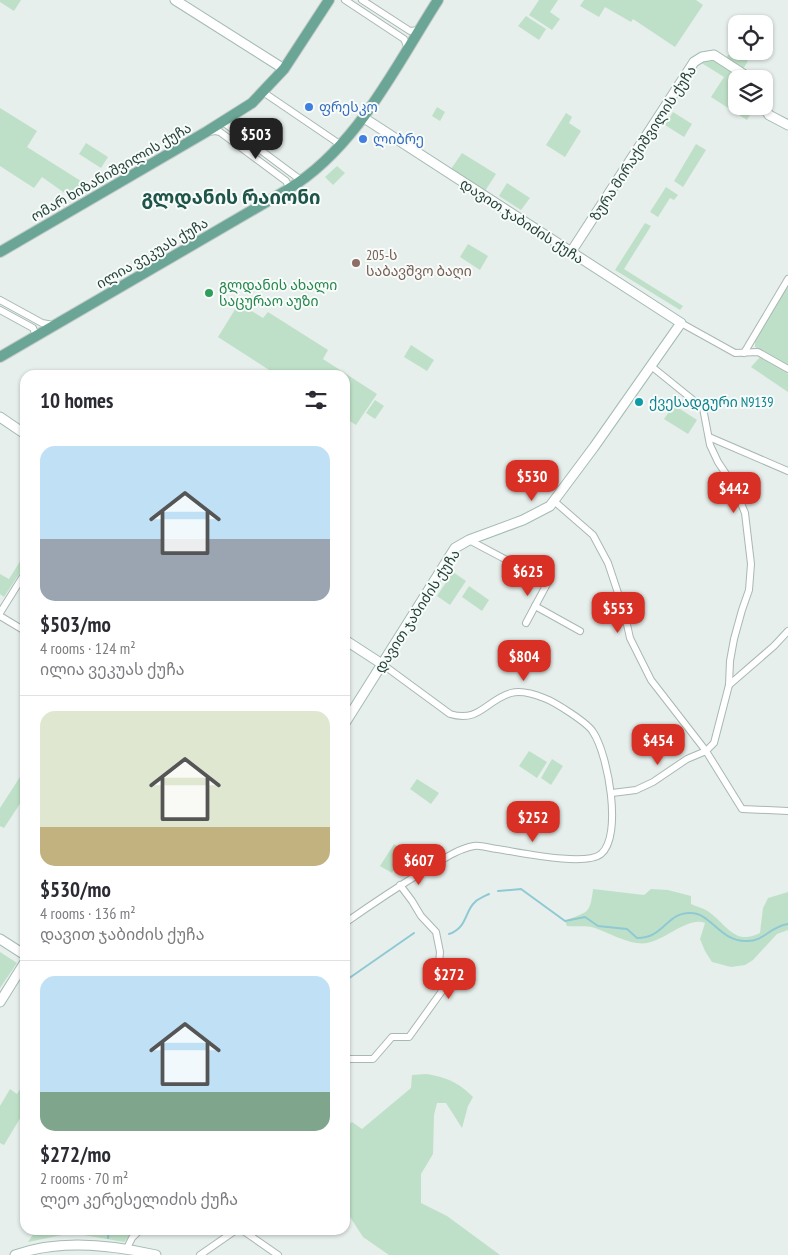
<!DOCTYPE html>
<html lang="en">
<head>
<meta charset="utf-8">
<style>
	body { margin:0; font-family:"PT Sans Narrow","Noto Sans Georgian",sans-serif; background:#f7f7f7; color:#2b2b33; height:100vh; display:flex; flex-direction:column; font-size:19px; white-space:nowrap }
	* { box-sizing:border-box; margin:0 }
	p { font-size:16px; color:#7c7c81 }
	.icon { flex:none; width:28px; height:28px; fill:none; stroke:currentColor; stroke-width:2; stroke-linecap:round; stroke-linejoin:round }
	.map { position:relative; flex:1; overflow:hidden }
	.sheet { position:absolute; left:20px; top:370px; width:330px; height:865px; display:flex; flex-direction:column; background:#fff; border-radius:15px; box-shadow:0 1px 4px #0004 }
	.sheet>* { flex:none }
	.controls { position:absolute; left:728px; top:15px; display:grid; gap:10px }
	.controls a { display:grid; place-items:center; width:45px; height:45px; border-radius:10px; background:#fff; box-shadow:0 1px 4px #0004; font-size:25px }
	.price { position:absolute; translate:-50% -42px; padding:0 11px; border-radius:10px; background:#d93025; color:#fff; font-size:16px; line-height:32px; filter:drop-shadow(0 1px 2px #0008) }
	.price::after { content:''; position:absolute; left:50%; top:30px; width:15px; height:11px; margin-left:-8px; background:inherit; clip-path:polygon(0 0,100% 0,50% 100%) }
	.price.selected { background:#222; color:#fff }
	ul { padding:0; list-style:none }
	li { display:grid; align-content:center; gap:10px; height:265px; padding:0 20px }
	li+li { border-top:1px solid #e1e1e2 }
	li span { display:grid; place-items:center; height:155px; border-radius:15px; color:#555 }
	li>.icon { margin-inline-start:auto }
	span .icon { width:90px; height:90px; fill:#fffc; stroke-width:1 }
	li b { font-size:21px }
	h2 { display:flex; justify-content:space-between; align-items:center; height:60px; padding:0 20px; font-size:21px }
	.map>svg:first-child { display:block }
</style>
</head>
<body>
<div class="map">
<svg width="788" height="1255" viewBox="0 0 788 1255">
	<rect width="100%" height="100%" fill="#e6efeb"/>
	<g fill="#bfe0c8">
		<polygon points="0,0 21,0 14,11 0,2"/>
		<polygon points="539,0 558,0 550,12 560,19 552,30 529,15"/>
		<polygon points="584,0 696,0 703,5 675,47 633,19 631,22 605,7 599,17 580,6"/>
		<polygon points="526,16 546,29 539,40 518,26"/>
		<polygon points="732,50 748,61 743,69 726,58"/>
		<polygon points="712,58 744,79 736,79 736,106 755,106 747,120 711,97 724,77 700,62"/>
		<polygon points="437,107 445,112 440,121 432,116"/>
		<polygon points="0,108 37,131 27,147 84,183 66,194 42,177 34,188 0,166"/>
		<polygon points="673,112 692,124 684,137 665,125"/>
		<polygon points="566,113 572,117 569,123 581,131 565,157 546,145"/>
		<polygon points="86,143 108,157 101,168 79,154"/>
		<polygon points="696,144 706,150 683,187 674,181"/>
		<polygon points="462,153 496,174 485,191 451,169"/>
		<polygon points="337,166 345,173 333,185 325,177"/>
		<polygon points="507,183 530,198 521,210 499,196"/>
		<polygon points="666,187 678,195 674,200 670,198 658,217 650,212"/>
		<polygon points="645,223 651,226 624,269 683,306 680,310 615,270"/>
		<polygon points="468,244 488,256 480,270 460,257"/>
		<polygon points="788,285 788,368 755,347 755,341"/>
		<polygon points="239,303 263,318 268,312 328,350 323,359 377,394 356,425 345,418 345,375 277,375 218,337"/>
		<polygon points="411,345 434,360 427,371 404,357"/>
		<polygon points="760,357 788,374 788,392 751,367"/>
		<polygon points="375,400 384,406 375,419 366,413"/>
		<polygon points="674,405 697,420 688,434 664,419"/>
		<polygon points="24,555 25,565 4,597 0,594 0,574 9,579"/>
		<polygon points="453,572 466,581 450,605 437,596"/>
		<polygon points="469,586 489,600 482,611 462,597"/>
		<polygon points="529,751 547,762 537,778 519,766"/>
		<polygon points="552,759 563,766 551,785 541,778"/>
		<polygon points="20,777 25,780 25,796 4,828 0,826 0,808"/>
		<polygon points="417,779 439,793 431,804 410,789"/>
		<polygon points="394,844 405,851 392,873 380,866"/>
		<path d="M593 889 644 895 651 889 668 890 691 896V904C697 907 704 908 709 912 727 925 735 946 760 933L763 908 768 898 788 892V930L777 934 753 960 745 965 731 967 712 962 705 951 700 939 705 923C689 916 665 940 647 943 632 946 609 933 595 928 586 925 577 927 567 926L565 921C587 911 590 916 593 889Z"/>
		<polygon points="0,952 17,963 0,988"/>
		<path d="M426 1074C446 1077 458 1082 473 1097L468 1106 462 1128 446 1103H437L434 1115 433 1154 421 1174V1203L447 1216 500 1255H389L363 1237 345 1209V1128L352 1122 362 1129 411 1088 412 1075Z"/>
		<polygon points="24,1083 25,1110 4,1145 0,1143 0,1106 10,1089 17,1094"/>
		<polygon points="36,1230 132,1230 133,1233 124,1242 72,1233 28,1242"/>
	</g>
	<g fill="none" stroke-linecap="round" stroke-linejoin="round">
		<g stroke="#8ec9d4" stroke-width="2">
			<path d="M498 891 521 889 565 921 585 917 598 926 627 929 637 938C665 938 666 912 691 913 711 913 720 942 747 941 765 941 769 927 788 924"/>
			<path d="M449 934C468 927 464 912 475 902 478 899 485 896 489 894"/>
			<polyline points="345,981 414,933"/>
			<polyline points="108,1238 109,1230"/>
		</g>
		<defs>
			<g id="street">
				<polyline points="345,0 404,39 408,48"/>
				<polyline points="362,0 410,31 419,30"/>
				<polyline points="263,92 341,145"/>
				<polyline points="223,122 302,181"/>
				<polyline points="209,132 215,131 220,132 286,181 288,185 287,190"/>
				<polyline points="0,300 42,323 53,325"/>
				<polyline points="0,310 33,328 35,333 33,338"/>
				<polyline points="681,323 735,353 758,352 788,369"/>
				<polyline points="744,353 788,279"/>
				<polyline points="709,437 788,471"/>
				<polyline points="554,501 593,535 608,563 624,611 630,638 651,680 706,751 742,809 788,811"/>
				<polyline points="469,540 548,582 526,623"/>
				<polyline points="535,606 580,631"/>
				<polyline points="0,613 25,573"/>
				<polyline points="0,616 25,631"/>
				<polyline points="729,685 774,646 788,631"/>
				<polyline points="612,793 636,790 653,782 687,759 706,751 714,743 729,685 730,661 734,639 742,610 749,590 751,564 745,513 734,486 718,462 710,445 703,408 651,366"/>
				<path d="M345 923C372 904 399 886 427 869 442 860 457 849 474 846 481 845 489 848 497 849 518 852 585 867 601 854 623 836 608 754 593 732 588 723 555 702 544 698 534 694 522 690 511 693 486 700 480 723 450 714L382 664"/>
				<polyline points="345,1059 373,1059 392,1037 409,1037 442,991 438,974 440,952 436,932 421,916 412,901 400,885"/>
				<polyline points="242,1230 278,1255"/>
				<polyline points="127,1248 132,1238 140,1230"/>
				<polyline points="200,1255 236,1230"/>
			</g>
			<g id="secondary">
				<polyline points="175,0 284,69"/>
				<polyline points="763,106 769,115 788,125"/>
				<polyline points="571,252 694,62 702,57 714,55 751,79"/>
				<polyline points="0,417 25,434"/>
				<polyline points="345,640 382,664"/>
				<polyline points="345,723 455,548 469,540 523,520 550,506 594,447 681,323 364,118"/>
				<polyline points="0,939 25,955"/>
				<polyline points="0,1002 25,962"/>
				<path d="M15 1255C58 1239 113 1245 156 1255"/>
			</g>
			<g id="primary">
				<polyline points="0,252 206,132 252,103 284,69 329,0"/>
				<path d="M0 357 287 190C357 148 395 67 438 0"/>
			</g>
		</defs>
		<use href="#street" stroke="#a8b8b2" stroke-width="8"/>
		<use href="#secondary" stroke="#a4bbb3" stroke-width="11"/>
		<use href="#primary" stroke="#c2cac8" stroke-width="12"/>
		<use href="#street" stroke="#fff" stroke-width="6"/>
		<use href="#secondary" stroke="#fff" stroke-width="9"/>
		<use href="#primary" stroke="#6aa596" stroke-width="10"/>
	</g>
	<g fill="#3f7fe0" stroke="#f7fbf9" stroke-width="2">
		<circle cx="309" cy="107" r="5"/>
		<circle cx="363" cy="139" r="5"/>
	</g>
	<circle fill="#8d6e63" stroke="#f7fbf9" stroke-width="2" cx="356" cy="263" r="5"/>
	<circle fill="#2e9e5b" stroke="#f7fbf9" stroke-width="2" cx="209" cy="293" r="5"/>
	<circle fill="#0f9aa8" stroke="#f7fbf9" stroke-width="2" cx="639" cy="402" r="5"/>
	<g text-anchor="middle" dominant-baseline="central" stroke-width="4" stroke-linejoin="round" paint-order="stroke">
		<g font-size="14" fill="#366cbe" stroke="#f7fbf9" text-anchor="start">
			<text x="319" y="107">ფრესკო</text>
			<text x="373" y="139">ლიბრე</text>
		</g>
		<g font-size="14" fill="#24423a" stroke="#f7fbf9">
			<text transform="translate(643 143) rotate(-57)">ზურა მირაქიშვილის ქუჩა</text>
			<text transform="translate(111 172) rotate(-30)">ომარ ხიზანიშვილის ქუჩა</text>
			<text transform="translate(522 221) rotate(33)">დავით ჯაბიძის ქუჩა</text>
			<text transform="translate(152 253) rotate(-30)">ილია ვეკუას ქუჩა</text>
			<text transform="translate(417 611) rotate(-57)">დავით ჯაბიძის ქუჩა</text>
		</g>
		<g font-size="14" fill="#785e54" stroke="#f7fbf9" text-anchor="start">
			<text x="366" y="255">205-ს<tspan x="366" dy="16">საბავშვო ბაღი</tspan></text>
		</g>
		<g font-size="14" fill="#27864d" stroke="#f7fbf9" text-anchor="start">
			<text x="219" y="285">გლდანის ახალი<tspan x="219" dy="16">საცურაო აუზი</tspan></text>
		</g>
		<g font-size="14" fill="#0d838f" stroke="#f7fbf9" text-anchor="start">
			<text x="649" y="402">ქვესადგური N9139</text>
		</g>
		<g font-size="19" font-weight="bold" fill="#1f5548" stroke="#f7fbf9">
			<text x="231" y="197">გლდანის რაიონი</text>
		</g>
	</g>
</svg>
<div class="controls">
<a><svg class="icon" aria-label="locate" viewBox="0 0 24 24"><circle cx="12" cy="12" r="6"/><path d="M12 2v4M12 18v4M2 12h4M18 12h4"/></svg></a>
<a><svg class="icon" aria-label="layers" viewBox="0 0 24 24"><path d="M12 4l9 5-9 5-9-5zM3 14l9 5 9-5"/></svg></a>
</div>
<b class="price selected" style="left:256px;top:160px">$503</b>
<b class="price" style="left:532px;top:502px">$530</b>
<b class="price" style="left:734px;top:514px">$442</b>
<b class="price" style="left:528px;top:597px">$625</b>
<b class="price" style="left:618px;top:634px">$553</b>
<b class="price" style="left:524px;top:682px">$804</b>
<b class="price" style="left:658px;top:766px">$454</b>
<b class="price" style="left:533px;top:843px">$252</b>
<b class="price" style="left:419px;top:886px">$607</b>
<b class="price" style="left:449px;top:1000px">$272</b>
<section class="sheet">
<h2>10 homes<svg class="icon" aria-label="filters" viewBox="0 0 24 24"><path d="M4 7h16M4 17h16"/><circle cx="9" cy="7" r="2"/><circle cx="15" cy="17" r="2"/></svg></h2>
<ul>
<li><span style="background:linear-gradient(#bfe0f5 60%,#9aa5b1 0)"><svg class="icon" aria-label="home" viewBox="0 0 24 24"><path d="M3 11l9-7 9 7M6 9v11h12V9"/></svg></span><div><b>$503/mo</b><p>4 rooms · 124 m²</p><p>ილია ვეკუას ქუჩა</p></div></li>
<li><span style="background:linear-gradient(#dfe7d0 75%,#c2b280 0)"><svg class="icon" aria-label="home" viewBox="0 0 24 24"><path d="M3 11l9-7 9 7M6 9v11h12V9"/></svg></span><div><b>$530/mo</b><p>4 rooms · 136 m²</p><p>დავით ჯაბიძის ქუჩა</p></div></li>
<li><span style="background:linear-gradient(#bfe0f5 75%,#7fa58c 0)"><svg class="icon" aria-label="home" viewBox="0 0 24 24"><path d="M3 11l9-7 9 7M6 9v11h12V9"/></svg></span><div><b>$272/mo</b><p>2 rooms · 70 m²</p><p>ლეო კერესელიძის ქუჩა</p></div></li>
</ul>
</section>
</div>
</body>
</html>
